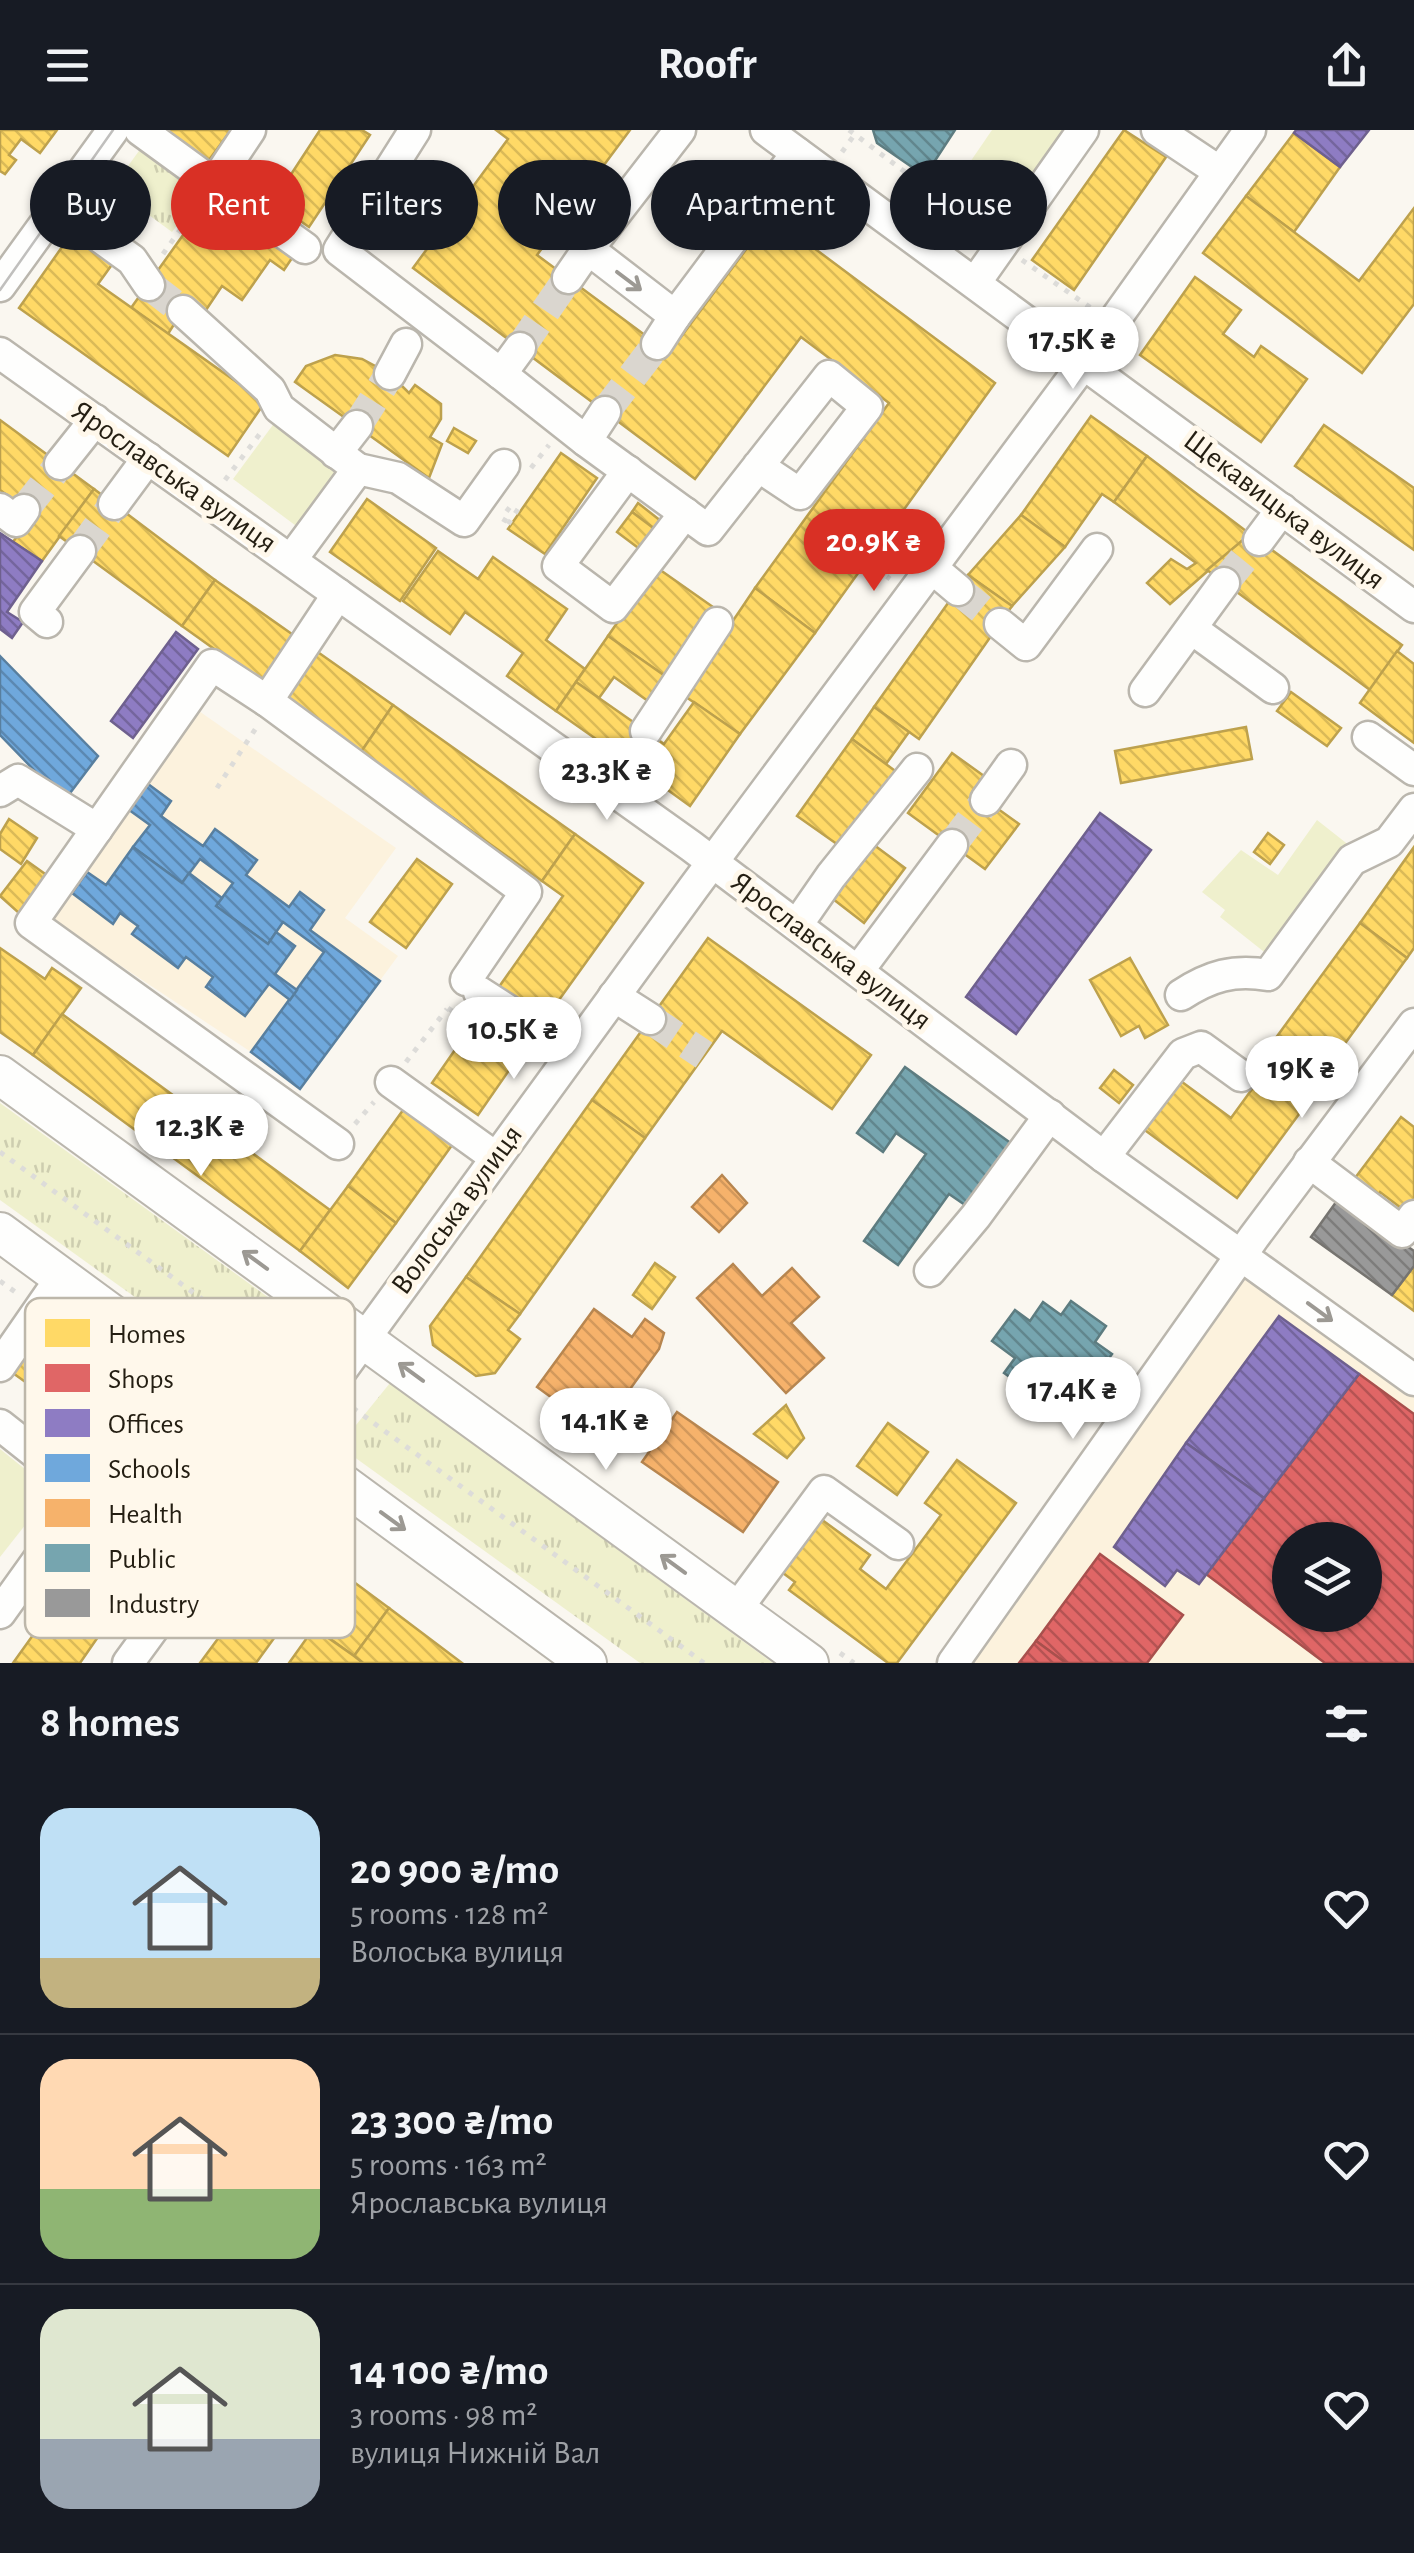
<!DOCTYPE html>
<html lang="en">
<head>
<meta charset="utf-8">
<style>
	body { margin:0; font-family:"Alegreya Sans",sans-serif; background:#242831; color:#f1f3f6; height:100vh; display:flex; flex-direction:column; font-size:38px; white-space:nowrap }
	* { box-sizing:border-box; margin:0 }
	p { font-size:32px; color:#9ea1a6 }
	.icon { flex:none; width:55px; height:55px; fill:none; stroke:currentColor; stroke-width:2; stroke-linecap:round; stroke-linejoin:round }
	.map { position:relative; height:1533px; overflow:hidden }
	.panel { display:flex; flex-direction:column; background:#171b24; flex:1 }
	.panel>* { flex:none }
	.banner { position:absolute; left:30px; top:30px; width:1355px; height:90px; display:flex; gap:20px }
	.fabs { position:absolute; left:1272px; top:1392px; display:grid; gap:20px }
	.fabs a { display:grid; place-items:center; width:110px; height:110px; border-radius:50%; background:#171b24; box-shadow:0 2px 8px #0004; font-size:50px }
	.price { position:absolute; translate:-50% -85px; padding:0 22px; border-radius:35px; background:#fff; color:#222; font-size:32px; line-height:65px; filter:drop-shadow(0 2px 5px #0008) }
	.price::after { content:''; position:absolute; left:50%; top:60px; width:30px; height:22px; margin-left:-15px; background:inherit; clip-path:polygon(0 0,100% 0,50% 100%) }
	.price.on { background:#d93025; color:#fff }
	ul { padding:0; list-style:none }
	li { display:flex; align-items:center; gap:30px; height:250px; padding:0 40px }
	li+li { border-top:2px solid #363941 }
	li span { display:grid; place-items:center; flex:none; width:280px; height:200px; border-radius:30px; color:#555 }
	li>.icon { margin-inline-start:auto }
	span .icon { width:120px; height:120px; fill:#fffc; stroke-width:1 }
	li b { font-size:42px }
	h2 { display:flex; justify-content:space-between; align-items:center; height:120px; padding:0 40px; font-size:42px }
	.pill { padding:0 35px; border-radius:45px; background:#171b24; box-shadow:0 2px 8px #0004; font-size:35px; line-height:90px }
	.pill.on { background:#d93025; color:#fff }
	header { display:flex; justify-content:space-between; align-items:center; height:130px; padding:0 40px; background:#171b24; font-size:45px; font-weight:600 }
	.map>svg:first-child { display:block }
</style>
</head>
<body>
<header><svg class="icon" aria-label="menu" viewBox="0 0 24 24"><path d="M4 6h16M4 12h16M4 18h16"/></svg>Roofr<svg class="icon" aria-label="share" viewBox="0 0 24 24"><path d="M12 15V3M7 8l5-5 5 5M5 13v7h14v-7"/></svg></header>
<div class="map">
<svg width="1414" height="1533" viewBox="0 0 1414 1533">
	<defs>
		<pattern id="grass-tufts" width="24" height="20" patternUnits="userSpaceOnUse" patternTransform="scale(2.5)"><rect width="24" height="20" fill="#eff0cd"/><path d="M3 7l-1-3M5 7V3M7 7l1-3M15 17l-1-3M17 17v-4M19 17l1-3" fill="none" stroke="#cdcdaf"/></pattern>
		<pattern id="homes-back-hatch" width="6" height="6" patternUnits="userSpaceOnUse" patternTransform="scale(2.5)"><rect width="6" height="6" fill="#ffd966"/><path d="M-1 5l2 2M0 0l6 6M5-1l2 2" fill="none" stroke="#daba57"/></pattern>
		<pattern id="shops-back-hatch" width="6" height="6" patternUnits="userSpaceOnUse" patternTransform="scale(2.5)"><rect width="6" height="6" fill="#e06666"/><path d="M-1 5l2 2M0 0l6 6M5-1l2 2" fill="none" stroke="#b55353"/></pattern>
		<pattern id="offices-back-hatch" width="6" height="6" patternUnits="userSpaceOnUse" patternTransform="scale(2.5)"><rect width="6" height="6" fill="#8e7cc3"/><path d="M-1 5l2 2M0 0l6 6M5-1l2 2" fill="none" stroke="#74659d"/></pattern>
		<pattern id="schools-back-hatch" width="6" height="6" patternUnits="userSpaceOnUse" patternTransform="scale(2.5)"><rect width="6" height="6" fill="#6fa8dc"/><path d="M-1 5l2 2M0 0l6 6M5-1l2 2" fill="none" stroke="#5b88b1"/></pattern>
		<pattern id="health-back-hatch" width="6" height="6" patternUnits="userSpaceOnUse" patternTransform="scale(2.5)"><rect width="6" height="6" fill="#f6b26b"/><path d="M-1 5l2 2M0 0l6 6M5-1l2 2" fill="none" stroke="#d3995c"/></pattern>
		<pattern id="public-back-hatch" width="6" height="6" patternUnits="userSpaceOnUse" patternTransform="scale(2.5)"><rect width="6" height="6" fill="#76a5af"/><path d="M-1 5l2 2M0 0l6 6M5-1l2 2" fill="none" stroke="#61868d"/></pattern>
		<pattern id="industry-back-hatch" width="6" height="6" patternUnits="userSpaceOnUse" patternTransform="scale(2.5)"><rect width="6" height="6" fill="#999"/><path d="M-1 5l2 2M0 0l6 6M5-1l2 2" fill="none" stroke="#7d7c7b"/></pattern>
	</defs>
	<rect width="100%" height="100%" fill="#faf7f0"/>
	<g fill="#fcf2dd" fill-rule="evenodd">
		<polygon points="196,579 396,718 345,788 398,826 300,959 251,922 44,785"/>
		<path d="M1247 1138 1414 1263V1533H973ZM1290 1410H1365V1485H1290Z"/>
	</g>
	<g fill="url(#grass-tufts)">
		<polygon points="144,14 204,60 172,102 112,58"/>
		<polygon points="0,973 316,1202 271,1265 0,1070"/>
		<polygon points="390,1253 773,1533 640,1533 339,1316"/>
	</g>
	<g fill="#eff0cd">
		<polygon points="992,0 1069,0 1004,93 953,57"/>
		<polygon points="278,288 352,343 307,404 233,349"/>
		<polygon points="1317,690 1350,716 1268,825 1220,787 1225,780 1202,762 1241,720 1278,745"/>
		<polygon points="0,1319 52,1361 0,1427"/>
	</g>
	<g fill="url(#homes-back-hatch)" stroke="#bda14d" stroke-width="2.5">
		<polygon points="0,0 57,0 40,23 21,9 9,25 16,30 5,44 0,41"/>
		<polygon points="159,0 231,0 206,34"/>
		<polygon points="320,0 362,0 370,5 309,97 273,72"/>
		<polygon points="496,0 630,0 537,125 669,223 771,86 995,253 815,503 755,458 889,273 801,207 695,349 413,138 508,9"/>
		<polygon points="1124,0 1166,27 1074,160 1032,130"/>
		<polygon points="1294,3 1340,37 1294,102 1246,66"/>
		<polygon points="228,42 283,80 264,108 292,128 284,140 270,130 242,170 222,156 204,183 188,172 168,204 131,178"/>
		<polygon points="1246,66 1359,151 1414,78 1414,174 1362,243 1203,123"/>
		<polygon points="74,100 116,129 98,154 265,272 228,326 19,178"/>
		<polygon points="1195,147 1241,180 1223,204 1254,227 1261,216 1307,249 1261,312 1140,225"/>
		<polygon points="335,225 362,229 390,244 409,263 415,255 441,274 441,289 430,307 442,314 429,348 295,252 306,236"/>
		<polygon points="1091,286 1147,326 1114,372 1102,364 1065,417 1021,385"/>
		<polygon points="0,290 94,359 42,431 13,412 33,384 0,360"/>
		<polygon points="1324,295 1414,358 1414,420 1295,336"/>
		<polygon points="454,298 476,311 468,323 447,311"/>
		<polygon points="561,323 597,348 545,424 508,399"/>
		<polygon points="1147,326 1250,404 1170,474 1147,453 1171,429 1187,439 1196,433 1114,372"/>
		<polygon points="94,359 215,450 182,496 59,406"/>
		<polygon points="367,369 436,418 400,471 330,422"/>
		<polygon points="638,373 666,395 660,403 632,382"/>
		<polygon points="632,382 660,403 645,423 617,402"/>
		<polygon points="1021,385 1065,417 1012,476 968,445"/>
		<polygon points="1250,404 1402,515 1370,560 1207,440"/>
		<polygon points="438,421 478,449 493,427 567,479 546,510 585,539 556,581 507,546 523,523 465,482 450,504 403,471"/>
		<polygon points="656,437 713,477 665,546 608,506"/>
		<polygon points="968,445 1012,476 919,609 874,577"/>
		<polygon points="215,450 299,509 266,556 182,496"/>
		<polygon points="755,458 815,503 740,604 683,565"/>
		<polygon points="608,506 665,546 648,571 614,547 599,568 576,552"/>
		<polygon points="312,518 393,575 361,622 279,565"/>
		<polygon points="1397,521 1414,534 1414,613 1360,573"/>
		<polygon points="576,552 649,603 629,632 556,581"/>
		<polygon points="1291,562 1341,598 1327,616 1277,581"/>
		<polygon points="694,572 740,604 690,676 629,632 649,603 664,614"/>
		<polygon points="393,575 575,704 542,751 361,622"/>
		<polygon points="874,577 909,602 886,634 852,609"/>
		<polygon points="1246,597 1252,629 1121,653 1115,621"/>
		<polygon points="852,609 898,643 844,719 797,686"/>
		<polygon points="952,623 984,646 973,661 1019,694 985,739 908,683"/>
		<polygon points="9,689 37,708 21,734 0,719 0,704"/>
		<polygon points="1268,703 1284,715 1270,734 1254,722"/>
		<polygon points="575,704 643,753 528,913 482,881 563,766 542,751"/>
		<polygon points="874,715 905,738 864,793 833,769"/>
		<polygon points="1414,717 1414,818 1407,828 1360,793"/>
		<polygon points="417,729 452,754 406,818 370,792"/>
		<polygon points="27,731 48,746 20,784 0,766"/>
		<polygon points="1360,793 1407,828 1312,959 1264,924"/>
		<polygon points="708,808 871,925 832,979 722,901 645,1008 592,970"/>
		<polygon points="0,818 45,849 52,838 81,858 33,925 0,902"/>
		<polygon points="1130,828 1168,895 1145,908 1139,896 1121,906 1090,850"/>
		<polygon points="482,881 528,913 478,985 432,953"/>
		<polygon points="62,884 330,1080 300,1121 33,925"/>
		<polygon points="1114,940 1133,955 1119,973 1100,958"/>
		<polygon points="1263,944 1305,976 1237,1068 1142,998 1178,949 1231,988"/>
		<polygon points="592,970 645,1008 520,1184 466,1147"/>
		<polygon points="406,976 455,1011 396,1093 348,1056"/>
		<polygon points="1401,987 1414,997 1414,1069 1405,1081 1380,1062 1375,1070 1352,1052"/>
		<polygon points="348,1056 396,1093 348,1158 300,1121"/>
		<polygon points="655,1133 675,1147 652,1179 633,1165"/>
		<polygon points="1414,1136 1414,1181 1392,1165"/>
		<polygon points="466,1147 520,1184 508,1200 520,1209 495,1243 476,1246 433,1215 430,1196"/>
		<polygon points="43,1193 163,1279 129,1326 10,1241"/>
		<polygon points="786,1275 804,1308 787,1328 754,1304"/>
		<polygon points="888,1293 928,1322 897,1365 857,1336"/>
		<polygon points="957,1330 1016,1373 897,1533 888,1533 789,1460 795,1452 775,1437 814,1384 870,1425 860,1439 886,1459 941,1385 925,1373"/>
		<polygon points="293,1407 389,1478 354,1526 293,1482 256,1533 200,1533"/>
		<polygon points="56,1473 100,1504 80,1533 13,1533"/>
		<polygon points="389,1478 462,1533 363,1533 354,1526"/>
		<polygon points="314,1498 354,1526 363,1533 289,1533"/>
	</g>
	<g fill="url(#shops-back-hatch)" stroke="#a8504d" stroke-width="2.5" fill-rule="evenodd">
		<path d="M1359 1244 1414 1284V1533H1325L1206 1444ZM1290 1410H1365V1485H1290Z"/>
		<polygon points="1100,1424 1183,1485 1147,1533 1066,1533 1036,1511"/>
		<polygon points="1036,1511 1066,1533 1019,1533"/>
	</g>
	<g fill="url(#offices-back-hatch)" stroke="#6e608e" stroke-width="2.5">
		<polygon points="1296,0 1369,0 1340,37 1294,3"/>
		<polygon points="0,403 42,431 7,482 23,492 12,508 0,499"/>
		<polygon points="176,502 198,519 133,608 111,591"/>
		<polygon points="1100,683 1151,720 1016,904 966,867"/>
		<polygon points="1279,1186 1359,1244 1264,1368 1186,1313"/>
		<polygon points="1186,1313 1264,1368 1199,1454 1177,1440 1165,1456 1114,1417"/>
	</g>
	<g fill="url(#schools-back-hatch)" stroke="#587f9f" stroke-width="2.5">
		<polygon points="0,526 98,626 64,671 0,605"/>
		<polygon points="144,651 171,671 161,686 203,716 215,699 257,730 246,745 289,777 300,762 324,780 310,800 380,851 300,959 251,922 324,822 283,792 268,814 216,776 233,753 200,729 182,753 133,717 150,695 125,677"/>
		<polygon points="133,717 182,753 189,743 222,768 216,776 268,814 276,802 295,816 275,844 297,860 290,870 269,854 245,886 206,857 213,847 186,827 178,838 132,804 138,796 120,783 113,794 72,763 87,742 106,755"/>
	</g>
	<g fill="url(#health-back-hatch)" stroke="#b78650" stroke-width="2.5">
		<polygon points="722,1045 747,1073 719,1102 692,1077"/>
		<polygon points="733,1134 762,1166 792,1138 819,1167 791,1193 824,1228 786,1263 697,1168"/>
		<polygon points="594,1179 632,1207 645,1189 664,1203 659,1219 599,1302 537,1257"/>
		<polygon points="677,1282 778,1352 743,1402 642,1332"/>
	</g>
	<g fill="url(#public-back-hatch)" stroke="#5d7c80" stroke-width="2.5">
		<polygon points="873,0 955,0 925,46 877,13"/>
		<polygon points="905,937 1012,1014 968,1077 949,1064 898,1135 864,1111 926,1024 896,1003 883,1022 857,1003"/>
		<polygon points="1071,1171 1106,1196 1095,1212 1112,1224 1068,1285 1054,1275 1044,1289 1009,1264 1018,1253 1004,1243 1015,1228 992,1211 1015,1180 1030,1191 1043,1172 1061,1185"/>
	</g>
	<polygon fill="url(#industry-back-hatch)" stroke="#767470" stroke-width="2.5" points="1339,1068 1414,1121 1414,1136 1392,1165 1311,1107"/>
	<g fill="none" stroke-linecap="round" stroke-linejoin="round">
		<g stroke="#dad6cf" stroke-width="30" stroke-dasharray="30 15" stroke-linecap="butt">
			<polyline points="218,56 273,95"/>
			<polyline points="149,155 183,181"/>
			<polyline points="520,218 568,148"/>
			<polyline points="605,282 657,214"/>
			<polyline points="357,296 390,244"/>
			<polyline points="24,380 60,334"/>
			<polyline points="80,421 114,374"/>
			<polyline points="1224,453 1259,410"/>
			<polyline points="958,460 1000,494"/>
			<polyline points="952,715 986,670"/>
			<polyline points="650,889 704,925"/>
		</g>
		<defs>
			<g id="minor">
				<polyline points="140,0 214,54 250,0"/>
				<polyline points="415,0 339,120 501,244 520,218"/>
				<polyline points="680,0 588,119 675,186 797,23"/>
				<polyline points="766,0 1414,477"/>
				<polyline points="1157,0 1220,42"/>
				<polyline points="57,76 132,130 149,155"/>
				<polyline points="273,95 305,118"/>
				<polyline points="568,148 588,119"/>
				<polyline points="975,153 1083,0"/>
				<polyline points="0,156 113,0"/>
				<polyline points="183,181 270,260 279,278 358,339 291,430"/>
				<polyline points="657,214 675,186"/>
				<polyline points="0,223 691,716 1104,1027 1414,1250"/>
				<polyline points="390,244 406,214"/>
				<polyline points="501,244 586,311 605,282"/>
				<polyline points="586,311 708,400 829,246 867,277 800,364 758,336"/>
				<polyline points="336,323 357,296"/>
				<polyline points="60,334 95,290"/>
				<polyline points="358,339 398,348 464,391 504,335"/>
				<polyline points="628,341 558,436 613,477 685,383"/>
				<polyline points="114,374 148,328"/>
				<polyline points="0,379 16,391 24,380"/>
				<polyline points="1259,410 1282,379"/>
				<polyline points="932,438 958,460"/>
				<polyline points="338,464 267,571 526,762 466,850"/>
				<polyline points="47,492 35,482 80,421"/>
				<polyline points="1000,494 1026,515 1097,419"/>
				<polyline points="1192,499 1273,558"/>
				<polyline points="1145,561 1224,453"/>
				<polyline points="267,571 212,535 31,793 338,1014"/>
				<polyline points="646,601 717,493"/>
				<polyline points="1368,607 1414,640"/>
				<polyline points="609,657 626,630"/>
				<polyline points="0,661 18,650 97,699"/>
				<polyline points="986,670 1011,635"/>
				<polyline points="797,795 831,746 917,639"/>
				<polyline points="858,841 952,715"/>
				<polyline points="479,862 573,922"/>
				<path d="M1181 865C1210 846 1234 839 1268 845L1352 730 1389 712 1414 679"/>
				<polyline points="614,866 650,889"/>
				<polyline points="391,952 495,1027"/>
				<polyline points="1104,1027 1183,924 1201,917 1241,946"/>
				<polyline points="1309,1032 1402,1102 1414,1086"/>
				<polyline points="930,1141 976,1086 1050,985"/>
				<polyline points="0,1236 61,1148"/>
				<polyline points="0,1295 86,1363 0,1483"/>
				<polyline points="736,1480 824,1361 898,1414"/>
				<polyline points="128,1533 694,757 1084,233 1250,0"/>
				<polyline points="953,1533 1254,1107 1414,894"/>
			</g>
			<g id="major">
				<polyline points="0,945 809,1533"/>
				<polyline points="0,1102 587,1533"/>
			</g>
		</defs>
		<use href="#minor" stroke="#bab6ad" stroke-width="35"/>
		<use href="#major" stroke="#bab6ad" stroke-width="42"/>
		<g stroke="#dddcd9" stroke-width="5" stroke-dasharray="5 8" stroke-linecap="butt">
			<polyline points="849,0 981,99"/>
			<polyline points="842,22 855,4"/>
			<polyline points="163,124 197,76"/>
			<polyline points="1022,130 1091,178"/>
			<polyline points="531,338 549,315"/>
			<polyline points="225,350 262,301"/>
			<polyline points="506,378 510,381 503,393 507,396 518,379"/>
			<polyline points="866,431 890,449"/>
			<polyline points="217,658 256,598"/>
			<polyline points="448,878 466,891"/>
			<polyline points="406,932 447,879"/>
			<polyline points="355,994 374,972"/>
			<polyline points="0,1022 301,1241"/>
			<polyline points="0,1151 18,1164"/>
			<polyline points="59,1195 240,1325"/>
			<polyline points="353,1278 704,1533"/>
			<polyline points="840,1523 854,1533"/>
		</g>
		<use href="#minor" stroke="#fefefd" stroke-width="30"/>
		<use href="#major" stroke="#fefefd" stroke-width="38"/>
		<polyline stroke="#c0bfbd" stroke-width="2.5" points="0,160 113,0"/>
	</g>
	<defs><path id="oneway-shaft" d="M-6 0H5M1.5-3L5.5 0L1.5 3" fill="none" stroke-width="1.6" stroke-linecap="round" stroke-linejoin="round" transform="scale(2.5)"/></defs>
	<g stroke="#9c9993">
		<use href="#oneway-shaft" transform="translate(629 151) rotate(37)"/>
		<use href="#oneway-shaft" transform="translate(255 1130) rotate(-144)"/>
		<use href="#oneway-shaft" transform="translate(1320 1182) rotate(36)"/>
		<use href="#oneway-shaft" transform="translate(411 1242) rotate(-144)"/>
		<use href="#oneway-shaft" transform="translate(393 1391) rotate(36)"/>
		<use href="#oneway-shaft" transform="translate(673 1434) rotate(-144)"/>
	</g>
	<g text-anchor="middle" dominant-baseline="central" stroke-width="10" stroke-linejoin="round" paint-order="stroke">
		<g font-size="30" fill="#241e12" stroke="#fff8eb">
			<text transform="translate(174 347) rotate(35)">Ярославська вулиця</text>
			<text transform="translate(1284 380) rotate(37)">Щекавицька вулиця</text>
			<text transform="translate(831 821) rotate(37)">Ярославська вулиця</text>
			<text transform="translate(457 1080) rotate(-54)">Волоська вулиця</text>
		</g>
	</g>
	<rect x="25" y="1168" width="330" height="340" rx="15" fill="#fff8eb" stroke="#bdb7aa" stroke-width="2.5"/>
	<rect x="45" y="1189" width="45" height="28" fill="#ffd966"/>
	<rect x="45" y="1234" width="45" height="28" fill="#e06666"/>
	<rect x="45" y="1279" width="45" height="28" fill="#8e7cc3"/>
	<rect x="45" y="1324" width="45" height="28" fill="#6fa8dc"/>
	<rect x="45" y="1369" width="45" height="28" fill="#f6b26b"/>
	<rect x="45" y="1414" width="45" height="28" fill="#76a5af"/>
	<rect x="45" y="1459" width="45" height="28" fill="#999"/>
	<g font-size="28" fill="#241e12">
		<text x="108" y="1213">Homes</text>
		<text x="108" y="1258">Shops</text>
		<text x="108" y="1303">Offices</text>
		<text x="108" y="1348">Schools</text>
		<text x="108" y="1393">Health</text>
		<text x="108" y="1438">Public</text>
		<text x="108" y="1483">Industry</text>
	</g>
</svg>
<div class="fabs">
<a><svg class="icon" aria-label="layers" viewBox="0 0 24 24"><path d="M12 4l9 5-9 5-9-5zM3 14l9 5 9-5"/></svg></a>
</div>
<b class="price" style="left:1073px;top:262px">17.5K ₴</b>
<b class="price on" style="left:874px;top:464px">20.9K ₴</b>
<b class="price" style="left:607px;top:693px">23.3K ₴</b>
<b class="price" style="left:514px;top:952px">10.5K ₴</b>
<b class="price" style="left:1302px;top:991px">19K ₴</b>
<b class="price" style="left:201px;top:1049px">12.3K ₴</b>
<b class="price" style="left:1073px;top:1312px">17.4K ₴</b>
<b class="price" style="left:606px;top:1343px">14.1K ₴</b>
<div class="banner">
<a class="pill">Buy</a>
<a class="pill on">Rent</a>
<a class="pill">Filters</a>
<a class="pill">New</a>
<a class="pill">Apartment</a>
<a class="pill">House</a>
</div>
</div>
<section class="panel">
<h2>8 homes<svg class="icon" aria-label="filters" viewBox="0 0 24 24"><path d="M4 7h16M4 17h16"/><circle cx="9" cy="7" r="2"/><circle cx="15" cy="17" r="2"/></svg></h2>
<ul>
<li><span style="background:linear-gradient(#bfe0f5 75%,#c2b280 0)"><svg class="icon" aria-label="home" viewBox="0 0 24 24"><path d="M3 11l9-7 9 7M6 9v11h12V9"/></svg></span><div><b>20 900 ₴/mo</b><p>5 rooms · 128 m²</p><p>Волоська вулиця</p></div><svg class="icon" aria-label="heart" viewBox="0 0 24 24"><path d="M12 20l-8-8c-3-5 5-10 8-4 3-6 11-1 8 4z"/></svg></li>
<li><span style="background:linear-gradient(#ffd9b3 65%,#8fb573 0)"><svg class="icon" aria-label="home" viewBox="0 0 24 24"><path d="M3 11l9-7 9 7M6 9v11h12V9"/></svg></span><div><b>23 300 ₴/mo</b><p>5 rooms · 163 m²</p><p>Ярославська вулиця</p></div><svg class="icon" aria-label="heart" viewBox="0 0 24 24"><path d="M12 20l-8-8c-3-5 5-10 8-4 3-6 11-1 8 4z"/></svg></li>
<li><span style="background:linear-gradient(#dfe7d0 65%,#9aa5b1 0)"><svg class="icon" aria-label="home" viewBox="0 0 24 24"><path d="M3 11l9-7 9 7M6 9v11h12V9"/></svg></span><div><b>14 100 ₴/mo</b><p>3 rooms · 98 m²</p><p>вулиця Нижній Вал</p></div><svg class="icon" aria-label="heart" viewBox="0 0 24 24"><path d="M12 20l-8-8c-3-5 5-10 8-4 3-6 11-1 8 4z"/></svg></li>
</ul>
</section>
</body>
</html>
